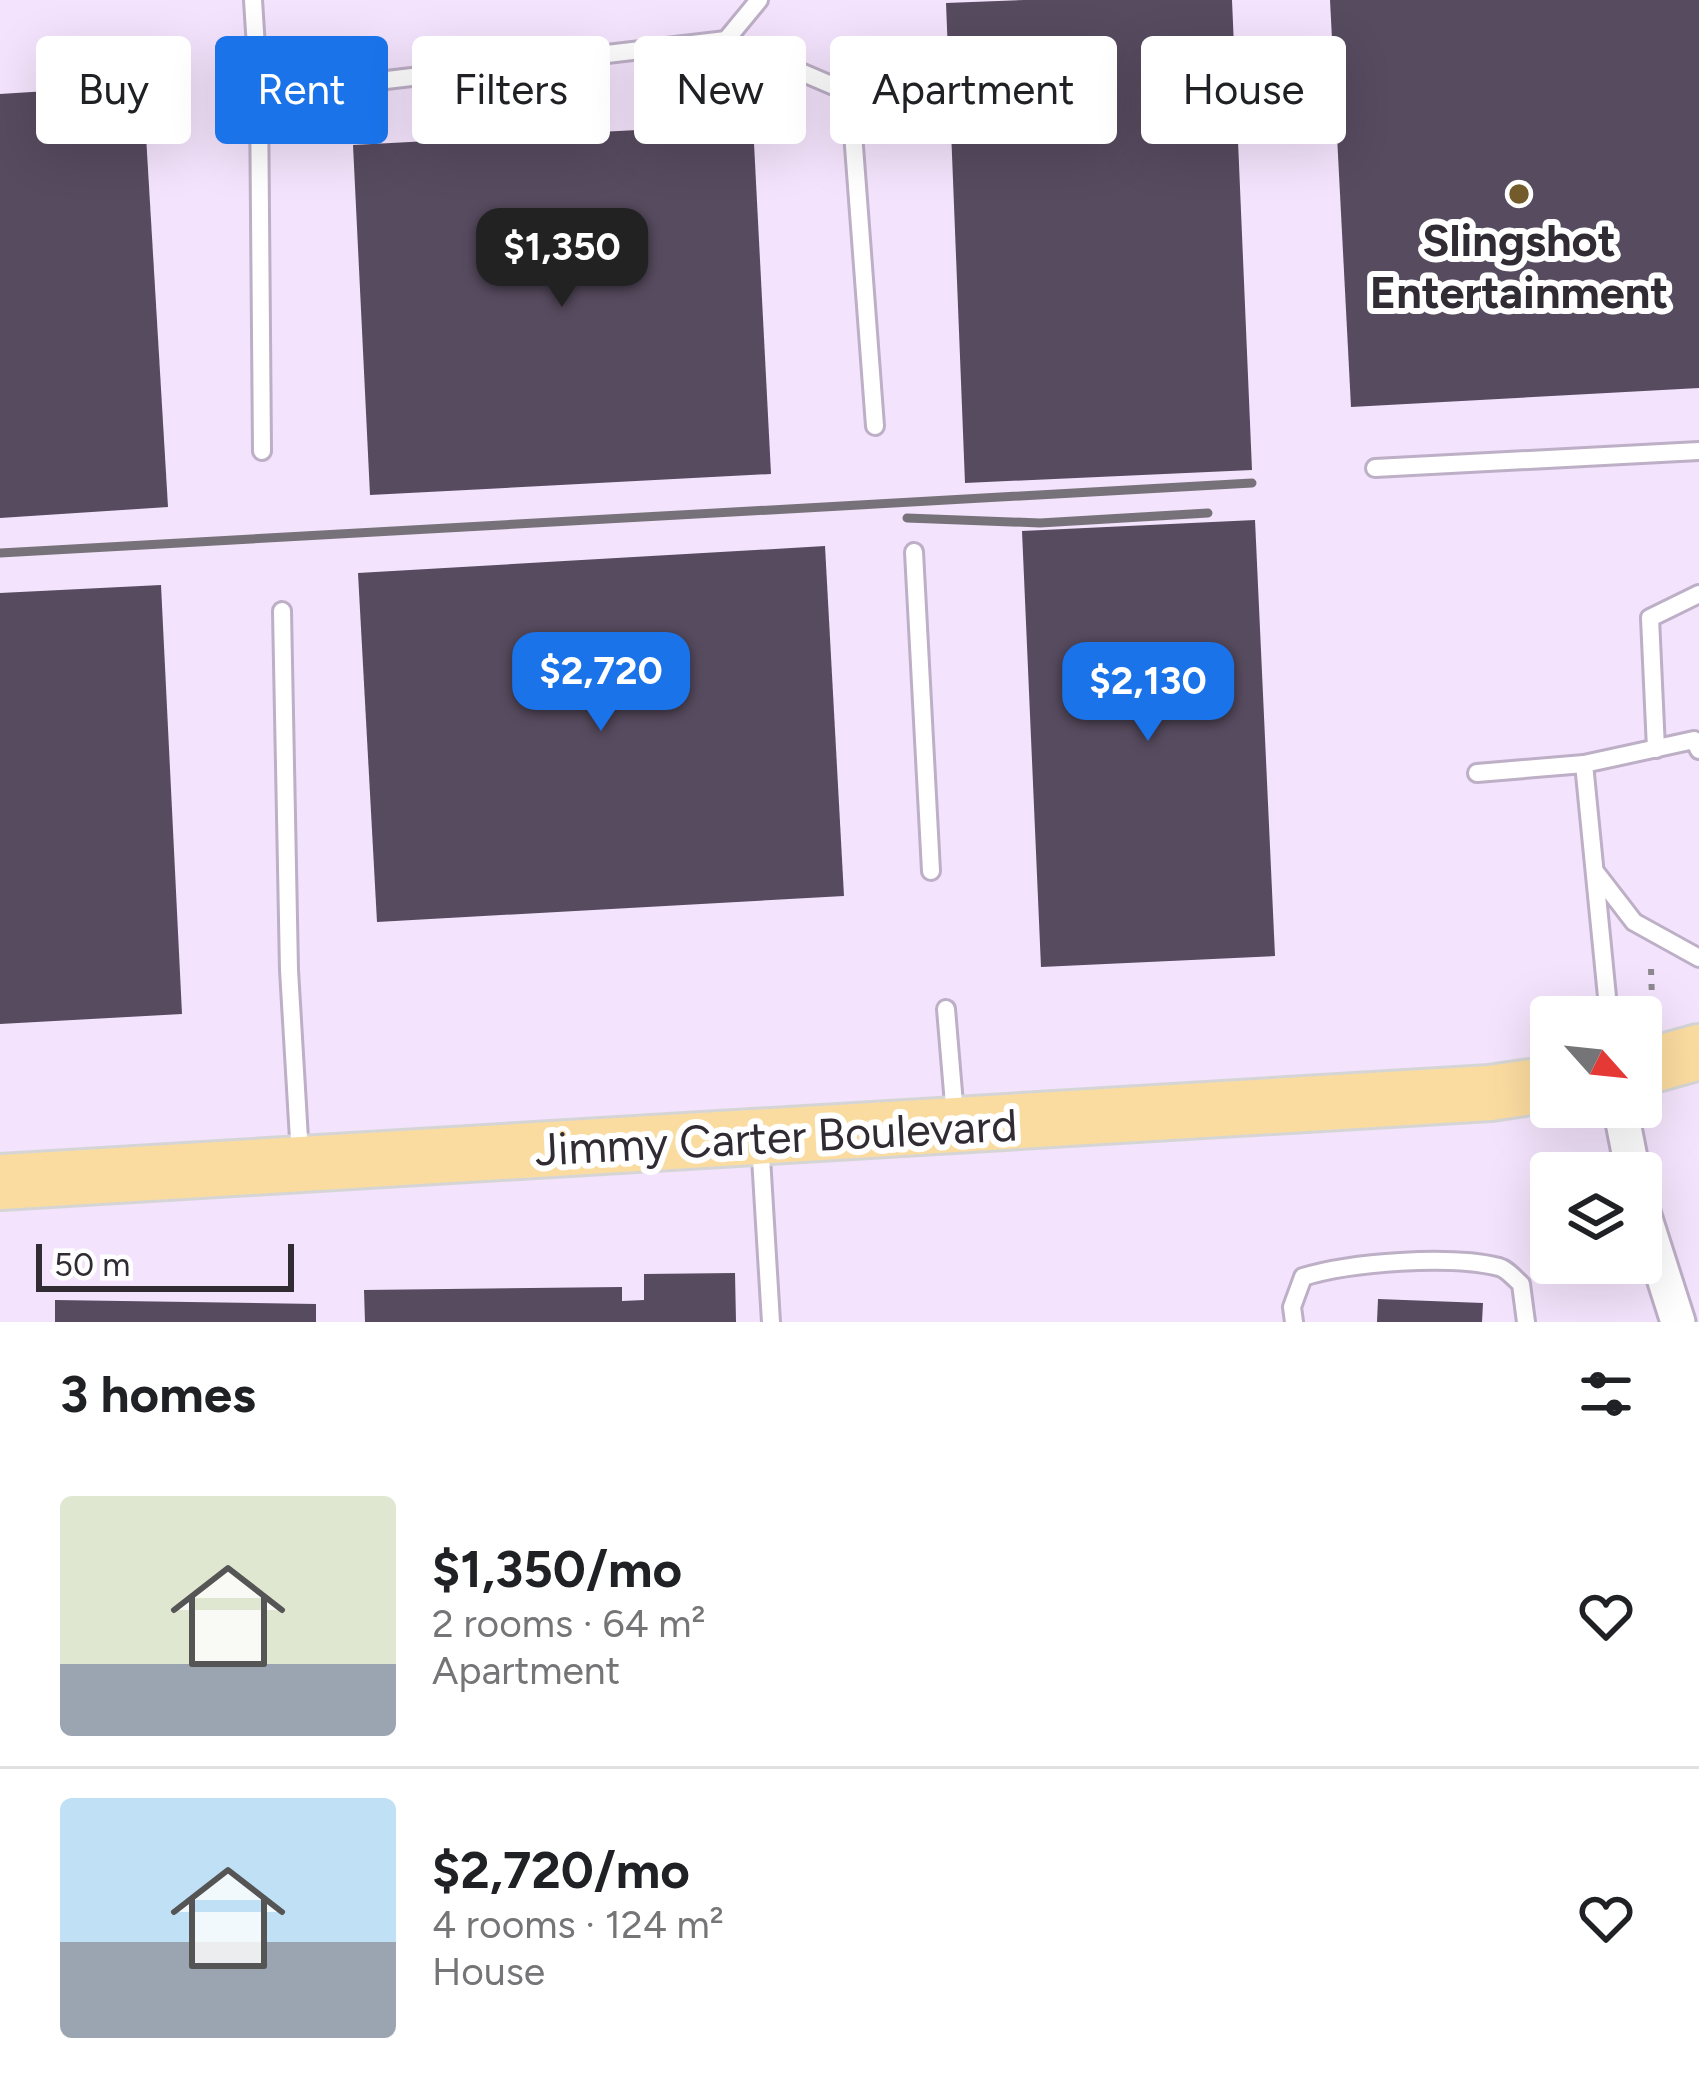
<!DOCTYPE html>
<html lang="en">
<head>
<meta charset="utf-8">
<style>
	body { margin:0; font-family:Figtree,sans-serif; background:#f6f6f6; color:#202124; height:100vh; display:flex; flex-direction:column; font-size:45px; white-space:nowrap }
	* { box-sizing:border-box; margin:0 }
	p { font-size:39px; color:#757577 }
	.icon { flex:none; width:66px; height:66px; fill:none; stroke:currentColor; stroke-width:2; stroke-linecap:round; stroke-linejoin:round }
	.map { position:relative; height:1322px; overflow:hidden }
	.side { display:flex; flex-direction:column; background:#fff; flex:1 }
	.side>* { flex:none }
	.hud { position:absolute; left:36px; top:36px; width:1629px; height:108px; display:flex; gap:24px }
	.needle { width:78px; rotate:117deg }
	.tools { position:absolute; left:1530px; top:996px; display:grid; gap:24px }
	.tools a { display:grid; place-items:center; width:132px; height:132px; border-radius:12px; background:#fff; box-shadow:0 12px 48px #0002; font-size:60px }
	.scale { position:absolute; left:36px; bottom:30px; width:258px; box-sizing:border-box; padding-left:12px; border:6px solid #312b34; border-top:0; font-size:33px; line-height:42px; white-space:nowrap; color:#312b34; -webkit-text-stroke:9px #fff; paint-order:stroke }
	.price { position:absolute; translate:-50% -102px; padding:0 27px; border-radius:24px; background:#1a73e8; color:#fff; font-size:39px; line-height:78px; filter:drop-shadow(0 3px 6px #0008) }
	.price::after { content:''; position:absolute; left:50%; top:72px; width:36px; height:27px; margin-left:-18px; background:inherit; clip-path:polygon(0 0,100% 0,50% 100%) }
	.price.current { background:#222; color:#fff }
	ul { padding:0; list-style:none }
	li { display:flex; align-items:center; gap:36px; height:300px; padding:0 60px }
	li+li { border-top:3px solid #e0e0e0 }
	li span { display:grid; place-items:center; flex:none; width:336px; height:240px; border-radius:12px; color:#555 }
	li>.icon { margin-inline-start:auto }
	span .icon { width:144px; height:144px; fill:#fffc; stroke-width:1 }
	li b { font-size:51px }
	h2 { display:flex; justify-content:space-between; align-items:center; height:144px; padding:0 60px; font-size:51px }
	.chip { padding:0 42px; border-radius:12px; background:#fff; box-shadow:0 12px 48px #0002; font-size:42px; line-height:108px }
	.chip.current { background:#1a73e8; color:#fff }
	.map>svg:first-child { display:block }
</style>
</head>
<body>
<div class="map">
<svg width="1699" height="1322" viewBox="0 0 1699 1322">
	<rect width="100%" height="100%" fill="#f9f3fd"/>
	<path fill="#f3e3fc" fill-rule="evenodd" d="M0 0H1699V1322H0ZM1551 1017H1641V1107H1551ZM1551 1173H1641V1263H1551Z"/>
	<g fill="#574b5f">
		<polygon points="1024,0 1232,0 1252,470 965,483 946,3"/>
		<polygon points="1330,0 1699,0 1699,388 1351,407"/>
		<polygon points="143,85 168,507 0,518 0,94"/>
		<polygon points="753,124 771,474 370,495 353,145"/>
		<polygon points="1255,520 1275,956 1041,967 1022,531"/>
		<polygon points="825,546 844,896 377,922 358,573"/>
		<polygon points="161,585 182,1014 0,1024 0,593"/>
		<polygon points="735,1273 736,1322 365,1322 364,1290 622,1287 622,1301 644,1300 644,1274"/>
		<polygon points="1378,1299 1483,1303 1482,1322 1377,1322"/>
		<polygon points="55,1300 316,1304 316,1322 55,1322"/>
	</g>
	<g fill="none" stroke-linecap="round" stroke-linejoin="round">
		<defs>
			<g id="lane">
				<polyline points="253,0 259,95"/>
				<polyline points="759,0 726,40 850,93 875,426"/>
				<polyline points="262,451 259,95 726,40"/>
				<polyline points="1375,468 1699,451"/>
				<polyline points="914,552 931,871"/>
				<polyline points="282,611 289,970 300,1156"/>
				<polyline points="1656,749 1650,618 1699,594"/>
				<polyline points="1584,764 1609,1017"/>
				<polyline points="1477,773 1584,764 1694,740 1699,750"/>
				<polyline points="1597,874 1634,922 1699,958"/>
				<polyline points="946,1009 955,1116"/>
				<polyline points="760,1141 771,1322"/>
				<path d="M1294 1322 1292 1307 1303 1277C1351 1262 1450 1255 1499 1267 1507 1269 1514 1278 1521 1284L1526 1322"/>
			</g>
			<g id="street">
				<polyline points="1620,1107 1633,1173"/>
				<polyline points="1641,1206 1678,1322"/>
			</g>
			<g id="primary">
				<polyline points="1641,1068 1699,1052"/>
				<polyline points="0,1182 1490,1093 1551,1084"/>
			</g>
		</defs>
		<use href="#lane" stroke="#bdafc6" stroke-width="22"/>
		<use href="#street" stroke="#bdafc6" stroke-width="39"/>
		<use href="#primary" stroke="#d6d5d6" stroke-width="60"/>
		<polyline stroke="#8e8891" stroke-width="6" stroke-dasharray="6 9" stroke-linecap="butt" points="1651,969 1652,999"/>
		<use href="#lane" stroke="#fff" stroke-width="16"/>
		<use href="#street" stroke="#fff" stroke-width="33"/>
		<use href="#primary" stroke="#fbdca0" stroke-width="54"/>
		<g stroke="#77717a" stroke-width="9">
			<polyline points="907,518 1040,523 1208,513"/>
			<polyline points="0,553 1252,483"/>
		</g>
	</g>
	<circle fill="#745b2c" stroke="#fff" stroke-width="4.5" cx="1519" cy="194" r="12"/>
	<g text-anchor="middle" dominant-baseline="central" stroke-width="12" stroke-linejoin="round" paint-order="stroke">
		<g font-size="45" font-weight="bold" fill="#312b34" stroke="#fff">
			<text x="1519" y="240">Slingshot<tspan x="1519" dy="52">Entertainment</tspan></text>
		</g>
		<g font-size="45" fill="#312b34" stroke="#fff">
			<text transform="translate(776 1137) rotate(-3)">Jimmy Carter Boulevard</text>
		</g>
	</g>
</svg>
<div class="tools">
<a><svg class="needle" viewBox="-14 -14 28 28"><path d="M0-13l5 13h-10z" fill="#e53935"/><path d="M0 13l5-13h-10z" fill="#757577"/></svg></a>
<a><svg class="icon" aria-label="layers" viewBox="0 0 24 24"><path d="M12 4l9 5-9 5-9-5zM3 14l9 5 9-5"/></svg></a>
</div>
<div class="scale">50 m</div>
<b class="price current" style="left:562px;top:310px">$1,350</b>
<b class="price" style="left:601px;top:734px">$2,720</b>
<b class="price" style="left:1148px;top:744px">$2,130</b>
<div class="hud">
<a class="chip">Buy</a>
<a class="chip current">Rent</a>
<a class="chip">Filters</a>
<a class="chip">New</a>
<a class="chip">Apartment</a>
<a class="chip">House</a>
</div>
</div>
<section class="side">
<h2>3 homes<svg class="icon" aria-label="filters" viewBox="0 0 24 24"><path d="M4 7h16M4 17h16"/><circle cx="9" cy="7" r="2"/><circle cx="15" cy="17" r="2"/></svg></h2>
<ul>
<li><span style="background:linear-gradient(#dfe7d0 70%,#9aa5b1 0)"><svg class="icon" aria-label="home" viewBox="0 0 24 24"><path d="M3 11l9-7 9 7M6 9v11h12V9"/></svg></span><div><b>$1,350/mo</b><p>2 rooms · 64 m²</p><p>Apartment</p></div><svg class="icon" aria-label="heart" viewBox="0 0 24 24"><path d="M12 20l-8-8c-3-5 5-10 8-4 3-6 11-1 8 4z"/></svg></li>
<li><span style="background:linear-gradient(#bfe0f5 60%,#9aa5b1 0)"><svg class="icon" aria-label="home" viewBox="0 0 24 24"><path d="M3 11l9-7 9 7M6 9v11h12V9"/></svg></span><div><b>$2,720/mo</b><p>4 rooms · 124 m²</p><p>House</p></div><svg class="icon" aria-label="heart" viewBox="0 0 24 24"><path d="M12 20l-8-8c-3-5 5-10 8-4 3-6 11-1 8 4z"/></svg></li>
</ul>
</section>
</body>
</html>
